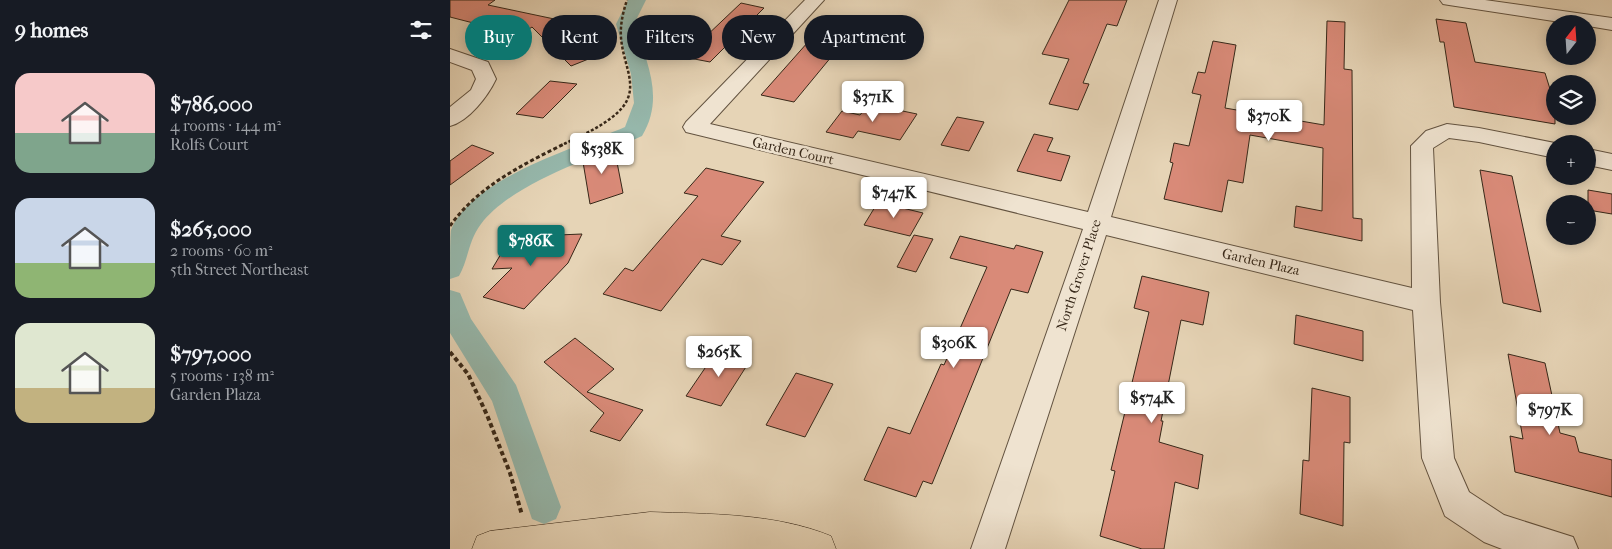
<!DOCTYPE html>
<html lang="en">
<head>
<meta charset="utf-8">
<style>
	body { margin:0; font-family:"IM FELL French Canon",serif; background:#242831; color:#f1f3f6; height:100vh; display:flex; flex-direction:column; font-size:19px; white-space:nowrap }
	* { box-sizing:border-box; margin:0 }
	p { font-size:16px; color:#9ea1a6 }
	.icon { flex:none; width:28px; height:28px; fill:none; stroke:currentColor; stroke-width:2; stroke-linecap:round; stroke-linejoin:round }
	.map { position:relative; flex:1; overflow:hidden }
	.sheet { display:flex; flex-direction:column; background:#171b24; width:450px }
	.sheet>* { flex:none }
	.guide { position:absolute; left:15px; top:15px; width:475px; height:45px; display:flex; gap:10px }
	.needle { width:32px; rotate:17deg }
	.buttons { position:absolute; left:1096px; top:15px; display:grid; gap:10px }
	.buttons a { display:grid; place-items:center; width:50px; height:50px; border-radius:50%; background:#171b24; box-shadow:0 2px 12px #0003; font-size:25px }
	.price { position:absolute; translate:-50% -42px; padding:0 11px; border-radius:5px; background:#fff; color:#222; font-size:16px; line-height:32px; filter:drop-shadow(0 1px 2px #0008) }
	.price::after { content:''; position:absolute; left:50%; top:30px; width:15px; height:11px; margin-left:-8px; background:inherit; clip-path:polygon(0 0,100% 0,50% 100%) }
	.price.selected { background:#0f766e; color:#fff }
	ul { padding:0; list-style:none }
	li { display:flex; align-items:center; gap:15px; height:125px; padding:0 15px }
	li span { display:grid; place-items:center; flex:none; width:140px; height:100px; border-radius:15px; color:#555 }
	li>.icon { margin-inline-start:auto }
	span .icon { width:60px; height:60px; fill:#fffc; stroke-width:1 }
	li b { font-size:21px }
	h2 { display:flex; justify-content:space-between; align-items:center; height:60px; padding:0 15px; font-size:21px }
	.pill { padding:0 18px; border-radius:22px; background:#171b24; box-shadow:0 2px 12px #0003; font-size:18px; line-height:45px }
	.pill.selected { background:#0f766e; color:#fff }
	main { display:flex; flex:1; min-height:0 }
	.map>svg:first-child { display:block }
</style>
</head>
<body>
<main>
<section class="sheet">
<h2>9 homes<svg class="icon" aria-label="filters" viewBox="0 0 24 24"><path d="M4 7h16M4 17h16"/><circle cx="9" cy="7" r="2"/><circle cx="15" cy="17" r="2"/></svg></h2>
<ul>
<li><span style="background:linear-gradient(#f6c9c9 60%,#7fa58c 0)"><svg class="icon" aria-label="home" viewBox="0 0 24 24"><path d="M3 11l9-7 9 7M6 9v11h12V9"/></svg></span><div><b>$786,000</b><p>4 rooms · 144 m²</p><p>Rolfs Court</p></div></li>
<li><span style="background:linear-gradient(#c9d6e8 65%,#8fb573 0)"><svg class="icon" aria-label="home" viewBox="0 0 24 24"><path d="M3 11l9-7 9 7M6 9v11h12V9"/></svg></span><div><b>$265,000</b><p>2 rooms · 60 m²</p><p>5th Street Northeast</p></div></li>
<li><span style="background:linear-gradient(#dfe7d0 65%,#c2b280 0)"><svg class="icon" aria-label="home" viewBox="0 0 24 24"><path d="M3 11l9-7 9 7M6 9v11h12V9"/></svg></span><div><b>$797,000</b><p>5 rooms · 138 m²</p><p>Garden Plaza</p></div></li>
</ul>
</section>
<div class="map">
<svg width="1162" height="549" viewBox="0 0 1162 549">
	<rect width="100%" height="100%" fill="#e6d4b6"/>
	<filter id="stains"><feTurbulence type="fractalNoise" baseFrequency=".004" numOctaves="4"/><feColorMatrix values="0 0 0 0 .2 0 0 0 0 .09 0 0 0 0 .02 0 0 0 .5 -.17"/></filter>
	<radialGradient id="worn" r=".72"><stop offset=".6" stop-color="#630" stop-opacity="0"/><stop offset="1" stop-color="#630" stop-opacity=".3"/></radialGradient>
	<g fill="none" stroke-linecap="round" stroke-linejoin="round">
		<g fill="#96b8ac" fill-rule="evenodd">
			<path d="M178 0H196L184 24C197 62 215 98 192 136 144 158 63 182 31 224 18 241 19 258 9 276L0 279C0 269 0 238 1 230 22 178 126 148 175 127L184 103 181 74 166 24Z"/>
			<polygon points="0,290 10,293 21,319 66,385 111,507 106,519 94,524 82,519 42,401 0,333"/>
		</g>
	</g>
	<g fill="#d98a78" stroke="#372819">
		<polygon points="0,0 45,0 38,5 109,20 146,56 121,66 82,27 70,35 0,17"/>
		<polygon points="619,0 677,0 667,26 657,24 633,83 639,84 628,110 599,104 619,59 592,54"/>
		<polygon points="291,3 314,8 260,62 234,57"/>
		<polygon points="986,19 1016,23 1025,62 1095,73 1105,105 1105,124 1004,107 994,42 990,42"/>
		<polygon points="877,21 895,22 894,69 902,70 903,218 912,219 912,241 844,227 846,206 872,211 873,148 800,135 793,183 778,180 772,212 714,199 723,163 720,162 724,143 739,146 751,95 742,93 748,72 755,73 763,41 786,45 775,108 874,125"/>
		<polygon points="366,33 396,39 344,102 311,95"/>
		<polygon points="100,81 127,84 93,118 66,114"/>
		<polygon points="419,104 467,114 450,140 408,131 403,138 376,132 392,111 410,115"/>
		<polygon points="507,117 534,122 519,151 491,145"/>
		<polygon points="584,134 603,138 597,151 620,156 611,181 567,171"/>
		<polygon points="22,145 44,153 0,185 0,161"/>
		<polygon points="164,147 173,193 140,204 132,156"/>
		<polygon points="256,168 314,182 271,236 291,241 272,265 252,259 211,311 153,294 175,268 183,271 248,196 234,193"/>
		<polygon points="1030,170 1062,176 1091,312 1053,303"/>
		<polygon points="1138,190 1162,194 1162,214 1138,210"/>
		<polygon points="428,202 473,213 460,236 414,225"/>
		<polygon points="132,234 118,263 74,309 33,297 62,268 42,269 61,237"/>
		<polygon points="464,235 483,239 466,272 447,267"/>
		<polygon points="510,236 564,249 566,245 593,252 578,293 561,289 482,484 473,481 466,497 414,480 438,427 460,434 491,364 494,365 537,267 500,258"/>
		<polygon points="692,276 759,292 753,325 731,320 711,421 713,421 709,442 753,455 748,489 725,482 714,549 692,549 650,536 665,471 661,470 699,312 684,308"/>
		<polygon points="846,315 913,331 913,361 844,344"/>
		<polygon points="125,338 164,369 137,392 193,410 170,441 140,431 154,413 94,362"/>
		<polygon points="268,349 301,359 271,406 236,396"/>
		<polygon points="1058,354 1095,363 1110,433 1125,437 1129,452 1162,460 1162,497 1065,472 1060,436 1073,439"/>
		<polygon points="346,373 383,384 355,437 316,425"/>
		<polygon points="862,388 900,397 900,443 894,442 893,526 850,514 853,460 859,461"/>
	</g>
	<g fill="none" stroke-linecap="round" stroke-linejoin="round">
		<defs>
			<g id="minor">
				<polygon points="355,0 374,0 260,124 638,212 709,0 727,0 661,217 962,288 961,146 976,131 997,124 1029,128 1110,144 1105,144 1105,158 1029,142 999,138 983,148 990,302 1004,458 1019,492 1054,515 1123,537 1128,549 1052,549 1034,542 995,516 972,458 963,310 656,235 555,549 521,549 633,229 236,132 233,127 236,122"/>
				<polygon points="990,0 1035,0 1162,18 1162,30 1138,26 1138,24 1123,24 999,5 993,4"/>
				<path d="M0 49 38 62 46 79C38 96 19 121 0 126V107L21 90 26 79 22 70 0 62Z"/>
				<polygon points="1138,149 1162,154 1162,170 1138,165"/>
			</g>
			<path id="major" d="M200 512C259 514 325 513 381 536L386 549H22L27 536 40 531Z"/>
		</defs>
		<use href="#minor" stroke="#635340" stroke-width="2"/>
		<use href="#major" stroke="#372819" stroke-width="1"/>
		<path stroke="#372819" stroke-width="2.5" stroke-dasharray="3 2" stroke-linecap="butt" d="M114 144C130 136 147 129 161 118 195 93 174 71 171 38 170 25 173 12 177 0"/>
		<path stroke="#372819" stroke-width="3" stroke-dasharray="4 2.5" stroke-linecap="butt" d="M0 226C28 186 74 164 116 143"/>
		<polyline stroke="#372819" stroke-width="4" stroke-dasharray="4.5 3" stroke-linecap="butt" points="0,352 18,374 37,415 60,473 72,515"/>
		<use href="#minor" fill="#efe3d0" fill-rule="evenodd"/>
		<use href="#major" fill="#e6d4b6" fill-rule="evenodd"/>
	</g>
	<g text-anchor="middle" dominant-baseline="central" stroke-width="5" stroke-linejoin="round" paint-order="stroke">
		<g font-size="14" fill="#372819" stroke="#efe3d0">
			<text transform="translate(343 151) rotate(13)">Garden Court</text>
			<text transform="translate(811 262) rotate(13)">Garden Plaza</text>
			<text transform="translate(629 275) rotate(-72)">North Grover Place</text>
		</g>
	</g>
	<rect width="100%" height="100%" filter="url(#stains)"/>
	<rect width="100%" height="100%" fill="url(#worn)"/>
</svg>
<div class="buttons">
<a><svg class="needle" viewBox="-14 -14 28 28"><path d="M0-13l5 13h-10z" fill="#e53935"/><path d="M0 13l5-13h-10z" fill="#9ea1a6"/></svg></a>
<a><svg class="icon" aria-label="layers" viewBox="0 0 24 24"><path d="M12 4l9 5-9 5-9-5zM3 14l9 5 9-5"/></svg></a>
<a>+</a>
<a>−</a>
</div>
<b class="price" style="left:423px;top:123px">$371K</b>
<b class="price" style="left:819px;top:142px">$370K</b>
<b class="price" style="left:152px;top:175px">$538K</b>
<b class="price" style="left:444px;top:219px">$747K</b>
<b class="price selected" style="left:81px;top:267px">$786K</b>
<b class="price" style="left:504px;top:369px">$306K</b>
<b class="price" style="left:269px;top:378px">$265K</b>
<b class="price" style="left:702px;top:424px">$574K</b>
<b class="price" style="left:1100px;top:436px">$797K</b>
<div class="guide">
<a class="pill selected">Buy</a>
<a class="pill">Rent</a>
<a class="pill">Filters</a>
<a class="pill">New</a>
<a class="pill">Apartment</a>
</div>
</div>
</main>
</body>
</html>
